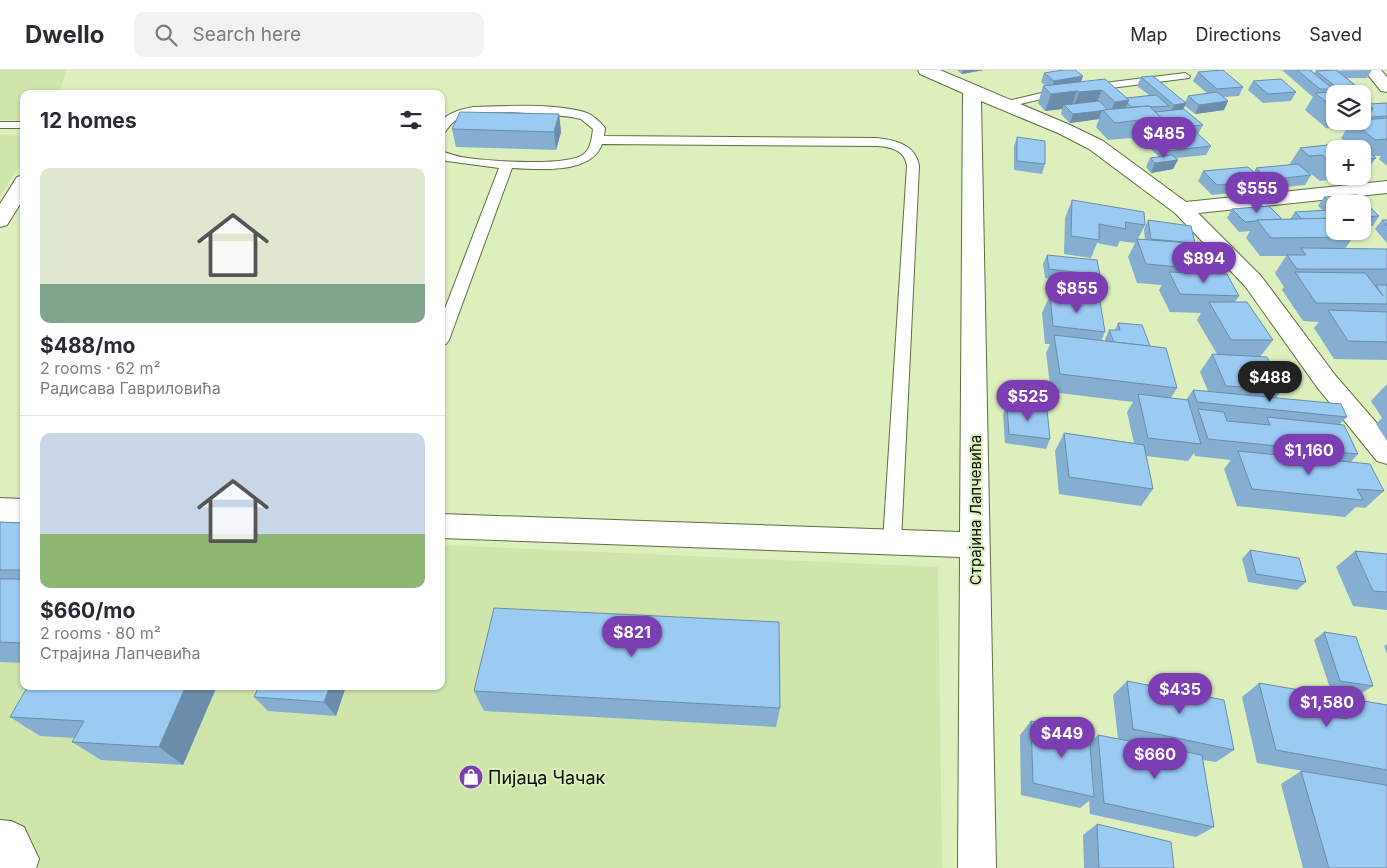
<!DOCTYPE html>
<html lang="en">
<head>
<meta charset="utf-8">
<style>
	body { margin:0; font-family:Inter,sans-serif; background:#f2f2f3; color:#2b2b33; height:100vh; display:flex; flex-direction:column; font-size:19px; white-space:nowrap }
	* { box-sizing:border-box; margin:0 }
	p { font-size:16px; color:#7c7c81 }
	.icon { flex:none; width:28px; height:28px; fill:none; stroke:currentColor; stroke-width:2; stroke-linecap:round; stroke-linejoin:round }
	.map { position:relative; flex:1; overflow:hidden }
	.side { position:absolute; left:20px; top:20px; width:425px; height:600px; display:flex; flex-direction:column; background:#fff; border-radius:10px; box-shadow:0 1px 4px #0004 }
	.side>* { flex:none }
	.fabs { position:absolute; left:1326px; top:15px; display:grid; gap:10px }
	.fabs a { display:grid; place-items:center; width:45px; height:45px; border-radius:10px; background:#fff; box-shadow:0 1px 4px #0004; font-size:25px }
	.price { position:absolute; translate:-50% -42px; padding:0 11px; border-radius:18px; background:#7b3eb3; color:#fff; font-size:16px; line-height:32px; filter:drop-shadow(0 1px 2px #0008) }
	.price::after { content:''; position:absolute; left:50%; top:30px; width:15px; height:11px; margin-left:-8px; background:inherit; clip-path:polygon(0 0,100% 0,50% 100%) }
	.price.active { background:#222; color:#fff }
	ul { padding:0; list-style:none }
	li { display:grid; align-content:center; gap:10px; height:265px; padding:0 20px }
	li+li { border-top:1px solid #e1e1e2 }
	li span { display:grid; place-items:center; height:155px; border-radius:10px; color:#555 }
	li>.icon { margin-inline-start:auto }
	span .icon { width:90px; height:90px; fill:#fffc; stroke-width:1 }
	li b { font-size:21px }
	h2 { display:flex; justify-content:space-between; align-items:center; height:60px; padding:0 20px; font-size:21px }
	header { display:flex; align-items:center; gap:30px; box-sizing:border-box; height:70px; padding:0 25px; background:#fff; border-bottom:1px solid #e1e1e2 }
	header strong { font-size:24px }
	nav { display:flex; gap:28px; margin-inline-start:auto; font-size:18px }
	.search { width:350px; height:45px; background:#f2f2f3; display:flex; align-items:center; gap:12px; box-sizing:border-box; padding:0 18px; border-radius:10px; color:#7c7c81; font-size:19px }
	.map>svg:first-child { display:block }
</style>
</head>
<body>
<header>
<strong>Dwello</strong>
<div class="search"><svg class="icon" aria-label="search" viewBox="0 0 24 24"><circle cx="10" cy="10" r="6"/><path d="M15 15l6 6"/></svg>Search here</div>
<nav><a>Map</a><a>Directions</a><a>Saved</a></nav>
</header>
<div class="map">
<svg width="1387" height="798" viewBox="0 0 1387 798">
	<rect width="100%" height="100%" fill="#dcefbd"/>
	<g fill="#cfe5ac">
		<polygon points="0,0 66,0 59,24 24,24 24,50 0,50"/>
		<polygon points="0,65 24,66 24,88 0,127"/>
		<polygon points="0,456 24,457 24,616 441,616 441,475 938,497 942,798 0,798"/>
	</g>
	<g fill="none" stroke-linecap="round" stroke-linejoin="round">
		<defs>
			<g id="lane">
				<polygon points="1185,3 1190,6 1189,8 1088,21 1083,18 1088,15"/>
				<polygon points="1063,18 1069,21 1067,23 1007,37 1001,34 1003,32"/>
				<path d="M474 37C504 36 558 33 587 43 594 46 600 52 605 58L604 66 877 68C896 70 916 75 919 96L901 472 899 478 892 480 885 478 883 472 907 96C905 80 891 77 877 76L602 74C591 105 539 99 512 98L449 270 446 274 441 275V249L499 98 447 91 441 89V81C450 84 458 87 468 88 490 91 568 97 584 84 591 78 592 67 593 59L581 49 571 47C547 44 482 38 462 47 454 50 450 55 445 62L441 63V51C450 42 461 39 474 37Z"/>
				<rect x="0" y="52" width="24" height="6"/>
			</g>
			<g id="street">
				<polygon points="918,0 940,0 1070,55 1103,71 1186,132 1387,111 1387,123 1198,143 1261,206 1335,305 1387,365 1387,394 1377,391 1317,317 1245,216 1175,143 1089,79 1058,63 981,31 996,798 958,798 960,487 441,468 441,444 960,462 963,23 920,4"/>
				<polygon points="1364,0 1381,0 1387,7 1387,22 1381,21"/>
				<polygon points="24,105 24,128 7,155 0,157 0,134 17,107"/>
				<polygon points="0,428 24,429 24,453 0,452"/>
				<polygon points="0,750 11,751 24,757 39,789 36,798 0,798"/>
			</g>
		</defs>
		<use href="#lane" stroke="#5e6e42" stroke-width="2"/>
		<use href="#street" stroke="#5e6e42" stroke-width="2"/>
		<use href="#lane" fill="#fff" fill-rule="evenodd"/>
		<use href="#street" fill="#fff" fill-rule="evenodd"/>
	</g>
	<g fill="#85aed0">
		<polygon points="957,0 984,0 962,4"/>
		<polygon points="1282,0 1310,0 1314,3 1316,1 1372,0 1367,8 1347,8 1355,15 1351,22 1335,24 1335,51 1362,51 1362,30 1368,34 1387,33 1387,96 1379,89 1381,86 1373,86 1376,88 1362,106 1362,79 1335,79 1335,106 1362,106 1320,111 1310,103 1308,103 1311,105 1305,115 1263,119 1260,117 1258,120 1212,125 1198,111 1203,101 1254,102 1256,98 1289,95 1300,78 1346,73 1341,68 1348,57 1326,58 1305,40 1313,27"/>
		<polygon points="1198,2 1243,17 1239,26 1223,27 1228,31 1224,40 1195,44 1185,36 1183,39 1203,55 1198,64 1197,64 1211,76 1206,85 1176,88 1178,90 1173,99 1151,103 1146,97 1150,88 1159,87 1149,77 1153,69 1134,71 1131,68 1108,70 1096,57 1099,49 1070,53 1061,44 1062,39 1045,41 1038,33 1043,16 1046,16 1041,12 1044,3 1081,12 1126,28 1149,25 1137,16 1141,7 1185,32 1188,26 1207,23 1193,11"/>
		<polygon points="1253,11 1296,22 1291,31 1263,33 1248,20"/>
		<polygon points="559,44 561,62 556,80 456,77 452,59"/>
		<polygon points="1017,67 1045,94 1042,104 1014,100 1014,76"/>
		<polygon points="1357,125 1379,146 1373,156 1362,156 1362,134 1335,134 1335,161 1357,161 1345,179 1387,179 1387,234 1386,234 1387,234 1387,290 1334,289 1314,258 1319,252 1303,251 1282,220 1284,217 1275,203 1286,186 1260,186 1246,168 1250,161 1239,162 1227,148 1232,139 1269,136 1282,149 1290,149 1295,142 1322,140 1318,136 1324,127"/>
		<polygon points="1072,130 1145,155 1138,169 1145,170 1144,159 1148,150 1195,173 1214,200 1212,204 1239,226 1235,232 1273,270 1260,287 1283,319 1276,328 1347,347 1340,354 1358,384 1351,392 1384,421 1365,438 1356,437 1345,447 1237,436 1224,399 1231,390 1195,386 1194,383 1188,391 1146,386 1153,419 1141,436 1059,424 1055,381 1064,363 1134,373 1127,342 1133,332 1051,322 1046,283 1050,274 1045,274 1042,243 1050,225 1105,262 1101,271 1105,271 1105,269 1109,260 1115,260 1118,253 1150,276 1177,318 1171,328 1186,330 1193,320 1208,321 1200,302 1212,284 1217,284 1197,250 1201,243 1170,242 1159,220 1162,215 1137,213 1128,187 1135,173 1120,171 1117,177 1097,173 1091,188 1064,184 1065,148"/>
		<polygon points="1382,150 1387,150 1387,173 1375,159"/>
		<polygon points="1047,185 1100,205 1095,214 1045,208 1043,194"/>
		<polygon points="1387,314 1387,371 1376,354 1382,348 1371,331"/>
		<polygon points="1007,335 1050,369 1046,379 1005,373 1003,344"/>
		<polygon points="0,452 24,453 24,593 0,592"/>
		<polygon points="1250,480 1306,512 1297,520 1248,512 1242,489"/>
		<polygon points="1355,481 1387,484 1387,540 1353,536 1336,497"/>
		<polygon points="1324,562 1373,616 1362,623 1330,618 1314,570"/>
		<polygon points="1387,574 1387,584 1384,576"/>
		<polygon points="1127,611 1234,680 1216,692 1203,690 1214,757 1196,767 1090,744 1089,731 1080,738 1021,725 1020,665 1031,651 1090,672 1098,665 1118,669 1113,625"/>
		<polygon points="1259,613 1322,639 1340,627 1387,635 1387,798 1303,798 1281,714 1301,701 1333,706 1257,693 1242,627"/>
		<polygon points="217,616 183,695 101,690 72,672 75,668 40,666 10,647"/>
		<polygon points="259,616 346,616 336,646 268,641 254,627"/>
		<polygon points="474,621 780,638 776,657 484,641"/>
		<polygon points="1097,754 1174,798 1084,798 1083,765"/>
	</g>
	<g fill="#6c8da9">
		<polygon points="963,0 984,0 962,4"/>
		<polygon points="1083,6 1080,15 1051,20 1054,11"/>
		<polygon points="1102,20 1095,37 1072,40 1079,22"/>
		<polygon points="1077,21 1071,38 1064,35 1062,39 1045,41 1051,24"/>
		<polygon points="1129,30 1121,48 1109,46 1115,32"/>
		<polygon points="1228,31 1224,40 1195,44 1199,35"/>
		<polygon points="1186,33 1182,42 1170,43 1174,35"/>
		<polygon points="1102,40 1099,49 1070,53 1073,44"/>
		<polygon points="559,44 561,62 556,80 554,62"/>
		<polygon points="1178,90 1173,99 1151,103 1155,93"/>
		<polygon points="186,616 217,616 183,695 159,677"/>
		<polygon points="330,616 346,616 336,646 324,632"/>
	</g>
	<g fill="#9bcaf2" stroke="#6c8da9">
		<polygon points="1063,0 1075,0 1083,6 1054,11 1044,3"/>
		<polygon points="1223,0 1243,17 1217,19 1198,2"/>
		<polygon points="1297,0 1310,0 1333,19 1320,19"/>
		<polygon points="1336,0 1355,15 1335,16 1316,1"/>
		<polygon points="1153,6 1186,33 1174,35 1141,7"/>
		<polygon points="1105,9 1129,30 1115,32 1102,20 1079,22 1077,21 1051,24 1043,16"/>
		<polygon points="1281,9 1296,22 1268,24 1253,11"/>
		<polygon points="1350,21 1354,24 1335,24 1335,39 1315,23"/>
		<polygon points="314,22 358,24 312,24"/>
		<polygon points="1217,22 1228,31 1199,35 1188,26"/>
		<polygon points="1156,25 1169,36 1151,37 1149,36 1132,37 1127,33 1129,30 1126,28"/>
		<polygon points="1362,30 1373,38 1362,39"/>
		<polygon points="1099,31 1108,40 1073,44 1064,35"/>
		<polygon points="1387,33 1387,46 1371,47 1369,45 1373,38 1368,34"/>
		<polygon points="1149,36 1165,51 1142,53 1139,50 1115,53 1103,40"/>
		<polygon points="1184,39 1203,55 1165,59 1163,56 1165,51 1155,42"/>
		<polygon points="460,42 559,44 554,62 452,59"/>
		<polygon points="1387,48 1387,69 1375,70 1352,51 1362,51 1362,50"/>
		<polygon points="1197,63 1211,76 1167,81 1153,68"/>
		<polygon points="1017,67 1045,71 1045,94 1017,91"/>
		<polygon points="1355,72 1376,88 1362,90 1362,79 1335,79 1335,93 1332,93 1322,85 1309,86 1300,78"/>
		<polygon points="1172,85 1178,90 1155,93 1150,88"/>
		<polygon points="1298,94 1311,105 1268,110 1256,98"/>
		<polygon points="1248,97 1264,111 1217,115 1203,101"/>
		<polygon points="1357,125 1379,146 1362,147 1362,134 1335,134 1335,137 1324,127"/>
		<polygon points="1072,130 1144,142 1145,155 1125,152 1126,159 1099,154 1099,170 1071,166"/>
		<polygon points="1269,136 1282,149 1257,150 1256,151 1245,152 1232,139"/>
		<polygon points="1331,140 1335,144 1335,148 1302,149 1295,142"/>
		<polygon points="1335,148 1335,161 1348,161 1353,167 1271,168 1257,150"/>
		<polygon points="1148,150 1191,156 1195,173 1151,169"/>
		<polygon points="1382,150 1387,150 1387,156"/>
		<polygon points="1137,169 1203,174 1214,200 1146,194"/>
		<polygon points="1301,178 1387,179 1387,199 1297,199 1287,185 1306,185"/>
		<polygon points="1047,185 1097,190 1100,205 1049,199"/>
		<polygon points="1169,202 1227,204 1239,226 1180,224"/>
		<polygon points="1295,202 1365,203 1383,226 1376,215 1387,215 1387,234 1316,233"/>
		<polygon points="1050,225 1100,231 1105,262 1053,256"/>
		<polygon points="1209,232 1247,232 1273,270 1231,270"/>
		<polygon points="1328,240 1387,242 1387,272 1348,271"/>
		<polygon points="1118,253 1142,255 1150,276 1114,272 1109,260 1120,260"/>
		<polygon points="1054,265 1166,278 1177,318 1060,304"/>
		<polygon points="1212,284 1267,287 1283,319 1226,316"/>
		<polygon points="1193,320 1341,334 1347,347 1197,332"/>
		<polygon points="1138,324 1188,330 1201,374 1148,368"/>
		<polygon points="1007,335 1047,340 1050,369 1009,364"/>
		<polygon points="1198,339 1224,342 1227,351 1270,355 1267,347 1344,355 1358,384 1208,369"/>
		<polygon points="1064,363 1144,375 1153,419 1069,407"/>
		<polygon points="1238,381 1370,394 1384,421 1357,419 1363,430 1252,419"/>
		<polygon points="0,452 24,453 24,500 0,500"/>
		<polygon points="1250,480 1299,488 1306,512 1256,504"/>
		<polygon points="1355,481 1387,484 1387,522 1373,521"/>
		<polygon points="0,509 24,509 24,573 0,572"/>
		<polygon points="494,538 779,552 780,638 474,621"/>
		<polygon points="1324,562 1356,567 1373,616 1340,611"/>
		<polygon points="1127,611 1224,630 1234,680 1133,659"/>
		<polygon points="1259,613 1317,623 1324,645 1347,649 1340,627 1387,635 1387,700 1276,680"/>
		<polygon points="28,616 186,616 159,677 72,672 84,651 10,647"/>
		<polygon points="259,616 330,616 324,632 254,627"/>
		<polygon points="1031,651 1089,663 1094,727 1033,713"/>
		<polygon points="1098,665 1202,685 1214,757 1104,733"/>
		<polygon points="1301,701 1386,715 1387,717 1387,798 1329,798"/>
		<polygon points="1097,754 1171,772 1174,798 1099,798"/>
	</g>
	<defs>
		<symbol id="shop-disc" viewBox="-11 -11 22 22"><circle r="9.5" fill="#7b3eb3" stroke="#dcefbd"/><path d="M-5-2.5h2.3a2.7 3.5 0 0 1 5.4 0H5L5.5 6h-11ZM-1.5-2.5h3a1.5 2.3 0 0 0-3 0Z" fill="#fff"/></symbol>
	</defs>
	<g fill-rule="evenodd">
		<use href="#shop-disc" x="457" y="693" width="28" height="28"/>
	</g>
	<g text-anchor="middle" dominant-baseline="central" stroke-width="4" stroke-linejoin="round" paint-order="stroke">
		<g font-size="15" fill="#080e01" stroke="#dcefbd">
			<text transform="translate(975 440) rotate(-90)">Страјина Лапчевића</text>
		</g>
		<g font-size="18" fill="#080e01" stroke="#dcefbd" text-anchor="start">
			<text x="488" y="707">Пијаца Чачак</text>
		</g>
	</g>
</svg>
<div class="fabs">
<a><svg class="icon" aria-label="layers" viewBox="0 0 24 24"><path d="M12 4l9 5-9 5-9-5zM3 14l9 5 9-5"/></svg></a>
<a>+</a>
<a>−</a>
</div>
<b class="price" style="left:1164px;top:89px">$485</b>
<b class="price" style="left:1257px;top:144px">$555</b>
<b class="price" style="left:1204px;top:214px">$894</b>
<b class="price" style="left:1077px;top:244px">$855</b>
<b class="price active" style="left:1270px;top:333px">$488</b>
<b class="price" style="left:1028px;top:352px">$525</b>
<b class="price" style="left:1309px;top:406px">$1,160</b>
<b class="price" style="left:632px;top:588px">$821</b>
<b class="price" style="left:1180px;top:645px">$435</b>
<b class="price" style="left:1327px;top:658px">$1,580</b>
<b class="price" style="left:1062px;top:689px">$449</b>
<b class="price" style="left:1155px;top:710px">$660</b>
<section class="side">
<h2>12 homes<svg class="icon" aria-label="filters" viewBox="0 0 24 24"><path d="M4 7h16M4 17h16"/><circle cx="9" cy="7" r="2"/><circle cx="15" cy="17" r="2"/></svg></h2>
<ul>
<li><span style="background:linear-gradient(#dfe7d0 75%,#7fa58c 0)"><svg class="icon" aria-label="home" viewBox="0 0 24 24"><path d="M3 11l9-7 9 7M6 9v11h12V9"/></svg></span><div><b>$488/mo</b><p>2 rooms · 62 m²</p><p>Радисава Гавриловића</p></div></li>
<li><span style="background:linear-gradient(#c9d6e8 65%,#8fb573 0)"><svg class="icon" aria-label="home" viewBox="0 0 24 24"><path d="M3 11l9-7 9 7M6 9v11h12V9"/></svg></span><div><b>$660/mo</b><p>2 rooms · 80 m²</p><p>Страјина Лапчевића</p></div></li>
</ul>
</section>
</div>
</body>
</html>
